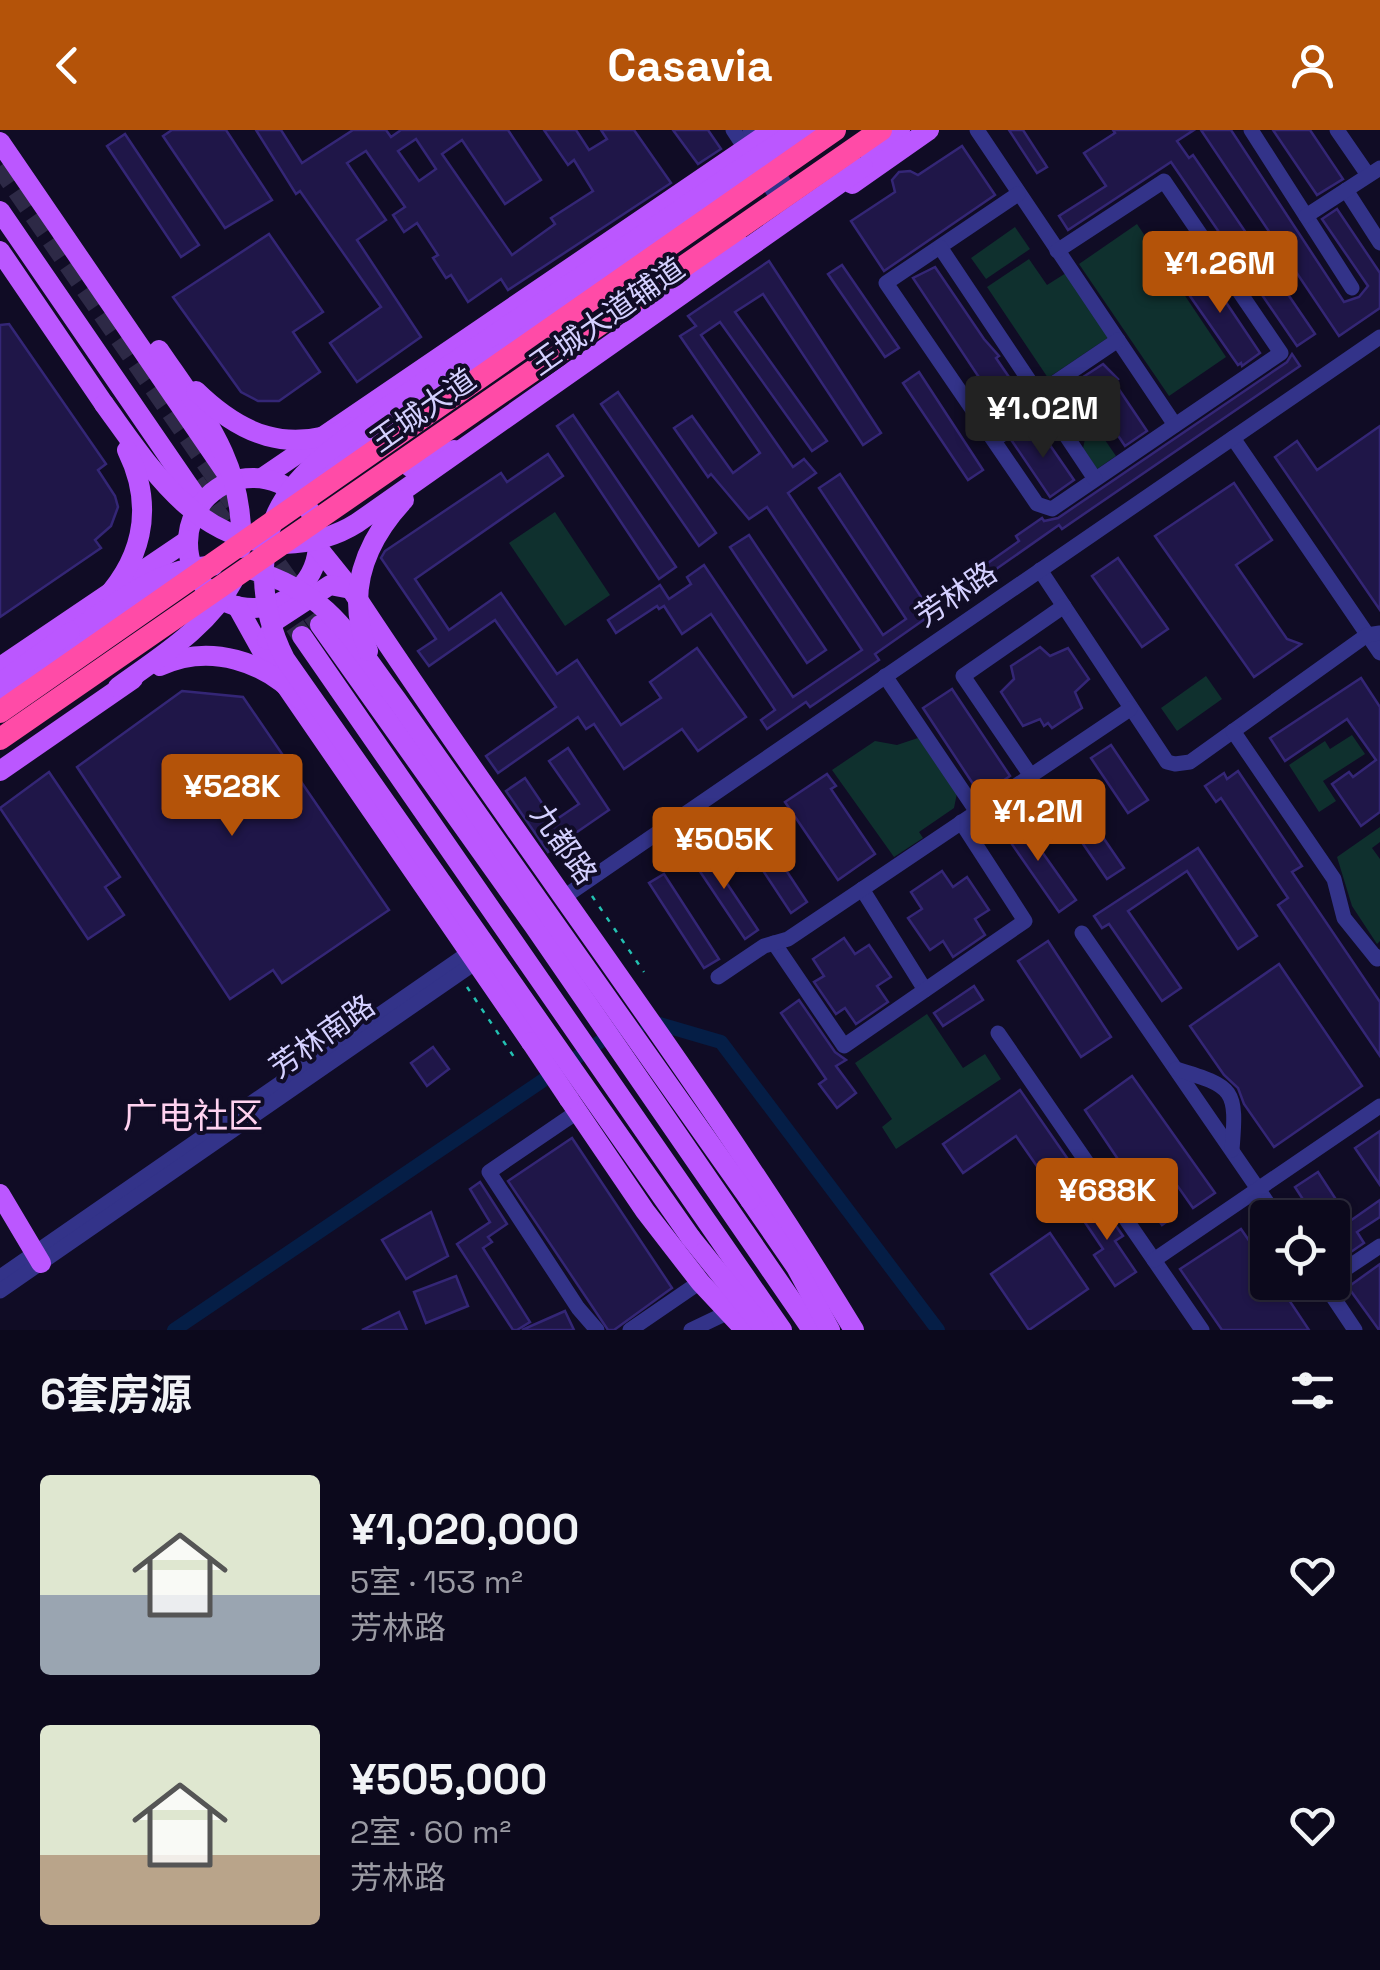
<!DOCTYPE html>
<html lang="zh">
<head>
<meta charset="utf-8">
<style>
	body { margin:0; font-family:"Space Grotesk","Noto Sans SC",sans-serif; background:#1a1729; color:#f1f3f6; height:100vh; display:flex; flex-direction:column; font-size:38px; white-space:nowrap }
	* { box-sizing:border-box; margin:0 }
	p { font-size:32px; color:#9a9aa3 }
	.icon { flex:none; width:55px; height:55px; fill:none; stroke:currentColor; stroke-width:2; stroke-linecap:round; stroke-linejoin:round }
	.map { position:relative; height:1200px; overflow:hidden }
	.panel { display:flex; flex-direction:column; background:#0c091c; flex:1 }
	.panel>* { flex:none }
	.tools { position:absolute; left:1250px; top:1070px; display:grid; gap:20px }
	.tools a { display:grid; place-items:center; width:100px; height:100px; border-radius:10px; background:#0c091c; box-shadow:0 2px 8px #0004,0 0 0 2px #2c2a3b; font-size:50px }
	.price { position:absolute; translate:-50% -85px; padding:0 22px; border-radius:10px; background:#b45309; color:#fff; font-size:32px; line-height:65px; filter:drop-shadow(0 2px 5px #0008) }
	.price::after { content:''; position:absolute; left:50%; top:60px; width:30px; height:22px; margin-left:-15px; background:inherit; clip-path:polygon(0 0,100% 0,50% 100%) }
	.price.active { background:#222; color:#fff }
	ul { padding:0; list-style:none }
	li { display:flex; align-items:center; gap:30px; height:250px; padding:0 40px }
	li span { display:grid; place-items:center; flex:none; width:280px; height:200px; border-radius:10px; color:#555 }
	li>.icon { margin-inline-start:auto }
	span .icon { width:120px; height:120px; fill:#fffc; stroke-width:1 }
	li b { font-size:42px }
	h2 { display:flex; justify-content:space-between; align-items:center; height:120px; padding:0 40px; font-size:42px }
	header { display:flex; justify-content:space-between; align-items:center; height:130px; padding:0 40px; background:#b45309; color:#fff; font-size:45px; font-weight:700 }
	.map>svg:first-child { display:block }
</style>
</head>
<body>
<header><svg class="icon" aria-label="back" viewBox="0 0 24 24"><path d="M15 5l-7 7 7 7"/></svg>Casavia<svg class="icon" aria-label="person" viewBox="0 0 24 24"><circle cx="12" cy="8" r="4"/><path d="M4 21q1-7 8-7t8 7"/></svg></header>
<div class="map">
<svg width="1380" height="1200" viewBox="0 0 1380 1200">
	<rect width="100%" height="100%" fill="#100c25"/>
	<g fill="#0f302e">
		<polygon points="1137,94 1226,227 1169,266 1079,134"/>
		<polygon points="1015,97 1030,119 986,149 971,128"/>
		<polygon points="1029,129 1047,155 1066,143 1109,207 1048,248 987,157"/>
		<polygon points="1067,255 1116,326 1097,339 1083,318 1086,305 1082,298 1067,296 1048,268"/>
		<polygon points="555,382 610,465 565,496 509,413"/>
		<polygon points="1206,546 1222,569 1177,601 1161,578"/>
		<polygon points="1352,605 1365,624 1323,651 1336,671 1319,682 1289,635 1325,611 1330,619"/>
		<polygon points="918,608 957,663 954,678 919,702 923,708 894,727 832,640 875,611 897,615"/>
		<polygon points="1380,697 1380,712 1372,718 1380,729 1380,811 1377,814 1352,776 1337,727"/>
		<polygon points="927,884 963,938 985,924 1001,949 896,1019 882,997 892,989 855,933"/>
	</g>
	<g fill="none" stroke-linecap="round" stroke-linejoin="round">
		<g stroke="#051e46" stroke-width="14">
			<polyline points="647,895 656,893 721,912 938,1200"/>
			<polyline points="174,1200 616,901"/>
		</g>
	</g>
	<g fill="#1f1648" stroke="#342676" stroke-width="2.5" fill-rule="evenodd">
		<polygon points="172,0 226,0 272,70 225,98 163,6"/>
		<path d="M256 0H281L302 33 353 0H386L391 7 401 0H508L541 50 505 74 462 10 442 24 512 125 555 94 551 88 593 61 574 30 568 35 544 0H576L589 20 607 9 601 0H634L671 53 508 160 501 149 468 172 451 145 446 148 433 128 438 125 417 93 404 102 393 85 405 77 366 21 347 33 386 90 357 110 421 207 357 252 330 213 381 177 300 61 296 64ZM416 9 436 39 419 51 398 21Z"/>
		<polygon points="673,0 708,0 721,19 698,34"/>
		<polygon points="1009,0 1023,0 1047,37 1037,43"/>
		<polygon points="1113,0 1194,0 1177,11 1189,28 1193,25 1315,204 1297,216 1171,32 1068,100 1059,86 1106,56 1084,23 1115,3"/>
		<polygon points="1201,0 1231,0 1344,172 1359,167 1368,156 1322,89 1337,79 1380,143 1380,178 1339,206"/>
		<polygon points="1273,0 1310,0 1343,49 1317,65"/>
		<polygon points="125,4 199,115 181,127 107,16"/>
		<polygon points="962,16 995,65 884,141 851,91 895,62 892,50 899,42 910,41 918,45"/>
		<polygon points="269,104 323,182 293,202 320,242 279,271 258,271 241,262 173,167"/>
		<polygon points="769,131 881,303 863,315 763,164 735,182 827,311 812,321 720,192 701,205 793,337 804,329 816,343 788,363 883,505 906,489 819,358 840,344 927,476 1019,411 1016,406 1042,388 1044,391 1058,388 1287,232 1292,224 1300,236 1062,399 1059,395 1009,430 875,524 879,530 810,577 806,572 767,599 761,590 775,580 711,484 682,504 664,476 659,479 657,476 616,503 608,490 660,455 669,469 691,454 687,447 704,435 793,567 862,520 767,377 749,389 711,344 708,347 674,298 692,286 733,343 760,323 680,206 696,196 688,186"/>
		<polygon points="842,135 899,218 885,227 828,144"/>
		<polygon points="1201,135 1260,223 1242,236 1241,233 1238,235 1183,156 1186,154 1183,148"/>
		<polygon points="935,137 984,209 999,226 996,228 1011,250 1014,248 1027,267 1020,271 1024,276 1006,288 913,148"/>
		<polygon points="9,194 106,334 98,340 115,366 118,377 111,396 95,410 101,418 0,487 0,195"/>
		<polygon points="1103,234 1118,249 1114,252 1147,301 1125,316 1080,249"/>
		<polygon points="919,242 983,340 968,350 903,253"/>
		<polygon points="618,262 716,403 699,416 601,274"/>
		<polygon points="573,285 676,437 659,449 557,296"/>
		<polygon points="1036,295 1074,350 1050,367 1012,311"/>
		<polygon points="1380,296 1380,480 1275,327 1297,311 1317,340"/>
		<polygon points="548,324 563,346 415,449 449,500 501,463 557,544 577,530 621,595 661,568 650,552 697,518 746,587 698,621 682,599 624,639 594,594 586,599 578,587 498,643 486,626 556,577 495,490 429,536 418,521 436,509 381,428 385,421 501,343 507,352"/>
		<polygon points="1234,353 1272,410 1236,435 1287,509 1301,514 1254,547 1155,406"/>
		<polygon points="749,405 826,520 807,533 730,417"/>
		<polygon points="1118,428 1168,499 1142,517 1092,446"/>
		<polygon points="1040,517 1050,526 1068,518 1089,549 1075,562 1082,578 1052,598 1048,593 1044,596 1040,589 1023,596 1001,562 1014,549 1011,536"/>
		<polygon points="1361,548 1380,577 1380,682 1361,696 1332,654 1349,642 1353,647 1376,630 1347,589 1285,631 1270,608"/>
		<polygon points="952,559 1010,646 981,666 923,578"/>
		<polygon points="182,561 243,567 389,780 282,853 273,840 230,869 77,637"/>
		<polygon points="1111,615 1148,670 1128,683 1091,628"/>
		<polygon points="568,618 609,680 548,722 506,661 525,648 554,691 579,674 549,631"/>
		<polygon points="1238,641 1302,736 1292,742 1380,872 1380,926 1278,775 1288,768 1221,668 1216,672 1205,656 1224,643 1227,649"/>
		<polygon points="49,642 120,747 105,757 124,785 88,809 0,678"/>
		<polygon points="827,644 836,656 831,659 875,724 838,750 785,672"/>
		<polygon points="1065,652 1124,738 1107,749 1049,664"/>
		<polygon points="749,684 807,772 791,783 733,695"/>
		<polygon points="1016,685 1076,770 1059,782 1000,697"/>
		<polygon points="702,716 758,800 745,809 689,725"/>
		<polygon points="1198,718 1257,806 1238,819 1187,741 1128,781 1181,858 1162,871 1109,794 1102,798 1094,786"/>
		<polygon points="942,741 953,757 967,747 989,780 975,789 985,805 953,827 943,811 930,820 908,788 922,779 911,762"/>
		<polygon points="664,744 719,829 704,838 649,753"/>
		<polygon points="844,808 855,824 869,815 891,847 877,856 888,872 856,894 845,878 836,884 814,852 824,846 813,829"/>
		<polygon points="1048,811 1111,907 1081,927 1018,831"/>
		<polygon points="1279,834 1362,956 1274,1017 1244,974 1238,958 1224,945 1190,896"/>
		<polygon points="974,856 983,870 943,896 934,883"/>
		<polygon points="799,870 835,922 846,930 836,936 856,963 837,978 819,954 826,949 781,883"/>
		<polygon points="433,917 449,939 427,956 411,933"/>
		<polygon points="1132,946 1215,1063 1193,1078 1174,1051 1158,1063 1175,1086 1162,1095 1085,980"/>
		<polygon points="1020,960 1083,1051 1059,1068 1016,1006 963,1043 943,1014"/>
		<polygon points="1380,1001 1380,1055 1355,1018"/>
		<polygon points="572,1008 672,1158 614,1200 608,1200 508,1051"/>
		<polygon points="1318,1042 1350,1091 1380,1070 1380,1087 1357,1102 1364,1113 1342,1128 1332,1114 1332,1088 1315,1088 1295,1057"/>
		<polygon points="480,1052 507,1094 488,1107 492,1112 483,1118 530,1192 517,1200 513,1200 457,1114 490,1092 470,1059"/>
		<polygon points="1097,1069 1123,1106 1115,1111 1136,1142 1115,1156 1094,1125 1103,1119 1078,1082"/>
		<polygon points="431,1082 448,1126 406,1149 382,1110"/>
		<polygon points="1241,1099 1268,1138 1268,1152 1277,1152 1309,1200 1222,1200 1180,1139"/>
		<polygon points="1050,1103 1088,1159 1029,1200 991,1144"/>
		<polygon points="1380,1134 1380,1200 1379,1200 1348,1157"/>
		<polygon points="456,1146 468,1176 426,1193 414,1162"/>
		<polygon points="565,1181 574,1200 522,1200"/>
		<polygon points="399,1182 407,1200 362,1200"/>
	</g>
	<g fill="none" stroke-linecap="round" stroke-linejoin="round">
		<g stroke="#2d2946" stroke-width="20" stroke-dasharray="20 10" stroke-linecap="butt">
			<polyline points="0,36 241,383"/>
			<polyline points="195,352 233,406"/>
			<polyline points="260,411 320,495"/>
			<polyline points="261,446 302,506"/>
		</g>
		<g stroke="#23c1b2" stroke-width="2.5" stroke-dasharray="5 8" stroke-linecap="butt">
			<polyline points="592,766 644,842"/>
			<polyline points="467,857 516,930"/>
		</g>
		<g stroke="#333389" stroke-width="15">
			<polyline points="733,0 783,76"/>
			<polyline points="750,0 795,70"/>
			<polyline points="977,0 1175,295"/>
			<polyline points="1251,0 1352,158"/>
			<polyline points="1337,0 1368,45"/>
			<polyline points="1346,60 1380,113"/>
			<polyline points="1018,64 886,153 1037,374 1052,379 1281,223 1164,51 1057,121"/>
			<polyline points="1306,86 1380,38"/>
			<polyline points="940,117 1095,349"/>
			<polyline points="1038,264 1118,210"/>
			<polyline points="1233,308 1380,523"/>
			<polyline points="994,310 1045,275"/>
			<polyline points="1040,440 1167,632 1175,634 1190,632 1367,505 1380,503"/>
			<polyline points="885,546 977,682"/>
			<polyline points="1233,601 1334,749 1344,788 1377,829 1380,827"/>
			<polyline points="1031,646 963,546 1064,476"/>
			<polyline points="862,759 925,860"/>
			<polyline points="564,767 1380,207"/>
			<polyline points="1082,803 1278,1088"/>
			<polyline points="774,813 844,916 1025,791 961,692"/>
			<polyline points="718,847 764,816 788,809 1130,579"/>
			<polyline points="998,903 1202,1200"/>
			<path d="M1176 939C1235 957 1237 959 1232 1020"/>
			<polyline points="577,982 489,1042 578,1178 597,1200"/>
			<polyline points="1154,1130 1380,976"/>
			<polyline points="0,1147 470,822"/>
			<polyline points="1332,1148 1380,1116"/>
			<polyline points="1323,1152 1355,1200"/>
			<polyline points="0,1161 476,832"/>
			<polyline points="630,1200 700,1152"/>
			<polyline points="691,1200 737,1178"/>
		</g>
		<g stroke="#bb57ff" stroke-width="20">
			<polyline points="0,12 225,341"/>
			<polyline points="869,22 900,0"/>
			<polyline points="852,54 929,0"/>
			<polyline points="0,81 201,374"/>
			<polyline points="0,121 104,274"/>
			<polyline points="647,176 738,113"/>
			<polyline points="410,337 454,320"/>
			<polyline points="262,348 773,0"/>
			<circle cx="253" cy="413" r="65"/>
			<polyline points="295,361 812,0"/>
			<path d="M318 418 351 459C515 709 699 945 854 1200"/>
			<polyline points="237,476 262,521 531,912"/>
			<polyline points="320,495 534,796 812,1200"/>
			<polyline points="302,506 782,1200"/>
			<polyline points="267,510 275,491 330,455 351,459"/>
			<polyline points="0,537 188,410"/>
			<polyline points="0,568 161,455"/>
			<polyline points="0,641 133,549"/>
			<polyline points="569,969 645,1081 700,1152 745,1200"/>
			<polyline points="0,1064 41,1133"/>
			<polyline points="750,1070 796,1137 830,1200"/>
			<polyline points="691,1108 765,1200"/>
		</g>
		<g stroke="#bb57ff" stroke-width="20">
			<path d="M159 220C203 285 245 334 241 418"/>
			<path d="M196 261C241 305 289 325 350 297"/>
			<path d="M104 274C150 337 196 414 284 414 310 413 335 407 357 393L863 37"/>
			<path d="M252 440C329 462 352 510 397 570L750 1070"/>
			<path d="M95 479C142 434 156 379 127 320"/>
			<path d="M60 511C106 481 156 436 213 436"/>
			<path d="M368 521C345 464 364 413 404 370"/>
			<path d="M160 536C210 513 265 531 301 570"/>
			<polyline points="0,553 70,502"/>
			<path d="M118 557C159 527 208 498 233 451"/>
			<polyline points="531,912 569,969"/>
			<path d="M691 1108 285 529C257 473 253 402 297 352 322 323 357 301 387 277L798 0"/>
		</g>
		<g stroke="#ff4ba7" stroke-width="22">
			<polyline points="0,582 835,0"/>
			<polyline points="0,609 881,0"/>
		</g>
	</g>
	<g text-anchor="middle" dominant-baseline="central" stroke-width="8" stroke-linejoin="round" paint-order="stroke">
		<g font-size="30" fill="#d4d0ff" stroke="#100c25">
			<text transform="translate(607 186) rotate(-35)">王城大道辅道</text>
			<text transform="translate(423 280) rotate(-35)">王城大道</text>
			<text transform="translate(956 464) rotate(-34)">芳林路</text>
			<text transform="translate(564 714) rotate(55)">九都路</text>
			<text transform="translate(322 906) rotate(-35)">芳林南路</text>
		</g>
		<g font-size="35" fill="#ffd2f0" stroke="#100c25">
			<text x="193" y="986">广电社区</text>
		</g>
	</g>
</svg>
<div class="tools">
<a><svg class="icon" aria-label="locate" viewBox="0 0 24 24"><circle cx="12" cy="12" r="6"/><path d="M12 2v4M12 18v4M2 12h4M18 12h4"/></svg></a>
</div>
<b class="price" style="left:1220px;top:186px">¥1.26M</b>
<b class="price active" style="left:1043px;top:331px">¥1.02M</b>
<b class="price" style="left:232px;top:709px">¥528K</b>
<b class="price" style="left:1038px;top:734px">¥1.2M</b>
<b class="price" style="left:724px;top:762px">¥505K</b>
<b class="price" style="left:1107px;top:1113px">¥688K</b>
</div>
<section class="panel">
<h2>6套房源<svg class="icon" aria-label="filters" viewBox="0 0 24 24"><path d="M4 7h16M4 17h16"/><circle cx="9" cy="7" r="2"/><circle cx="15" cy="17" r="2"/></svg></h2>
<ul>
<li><span style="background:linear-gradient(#dfe7d0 60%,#9aa5b1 0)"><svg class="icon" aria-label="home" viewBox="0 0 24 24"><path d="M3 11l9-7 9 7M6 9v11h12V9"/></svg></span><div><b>¥1,020,000</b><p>5室 · 153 m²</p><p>芳林路</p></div><svg class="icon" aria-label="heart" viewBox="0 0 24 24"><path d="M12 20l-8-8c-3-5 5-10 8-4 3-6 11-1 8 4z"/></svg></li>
<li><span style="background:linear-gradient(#dfe7d0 65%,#b9a48a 0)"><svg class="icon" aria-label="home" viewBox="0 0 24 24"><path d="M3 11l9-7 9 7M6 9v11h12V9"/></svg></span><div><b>¥505,000</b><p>2室 · 60 m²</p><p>芳林路</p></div><svg class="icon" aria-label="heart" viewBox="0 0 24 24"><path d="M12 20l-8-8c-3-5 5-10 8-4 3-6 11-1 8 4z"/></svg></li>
</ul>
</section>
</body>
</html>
